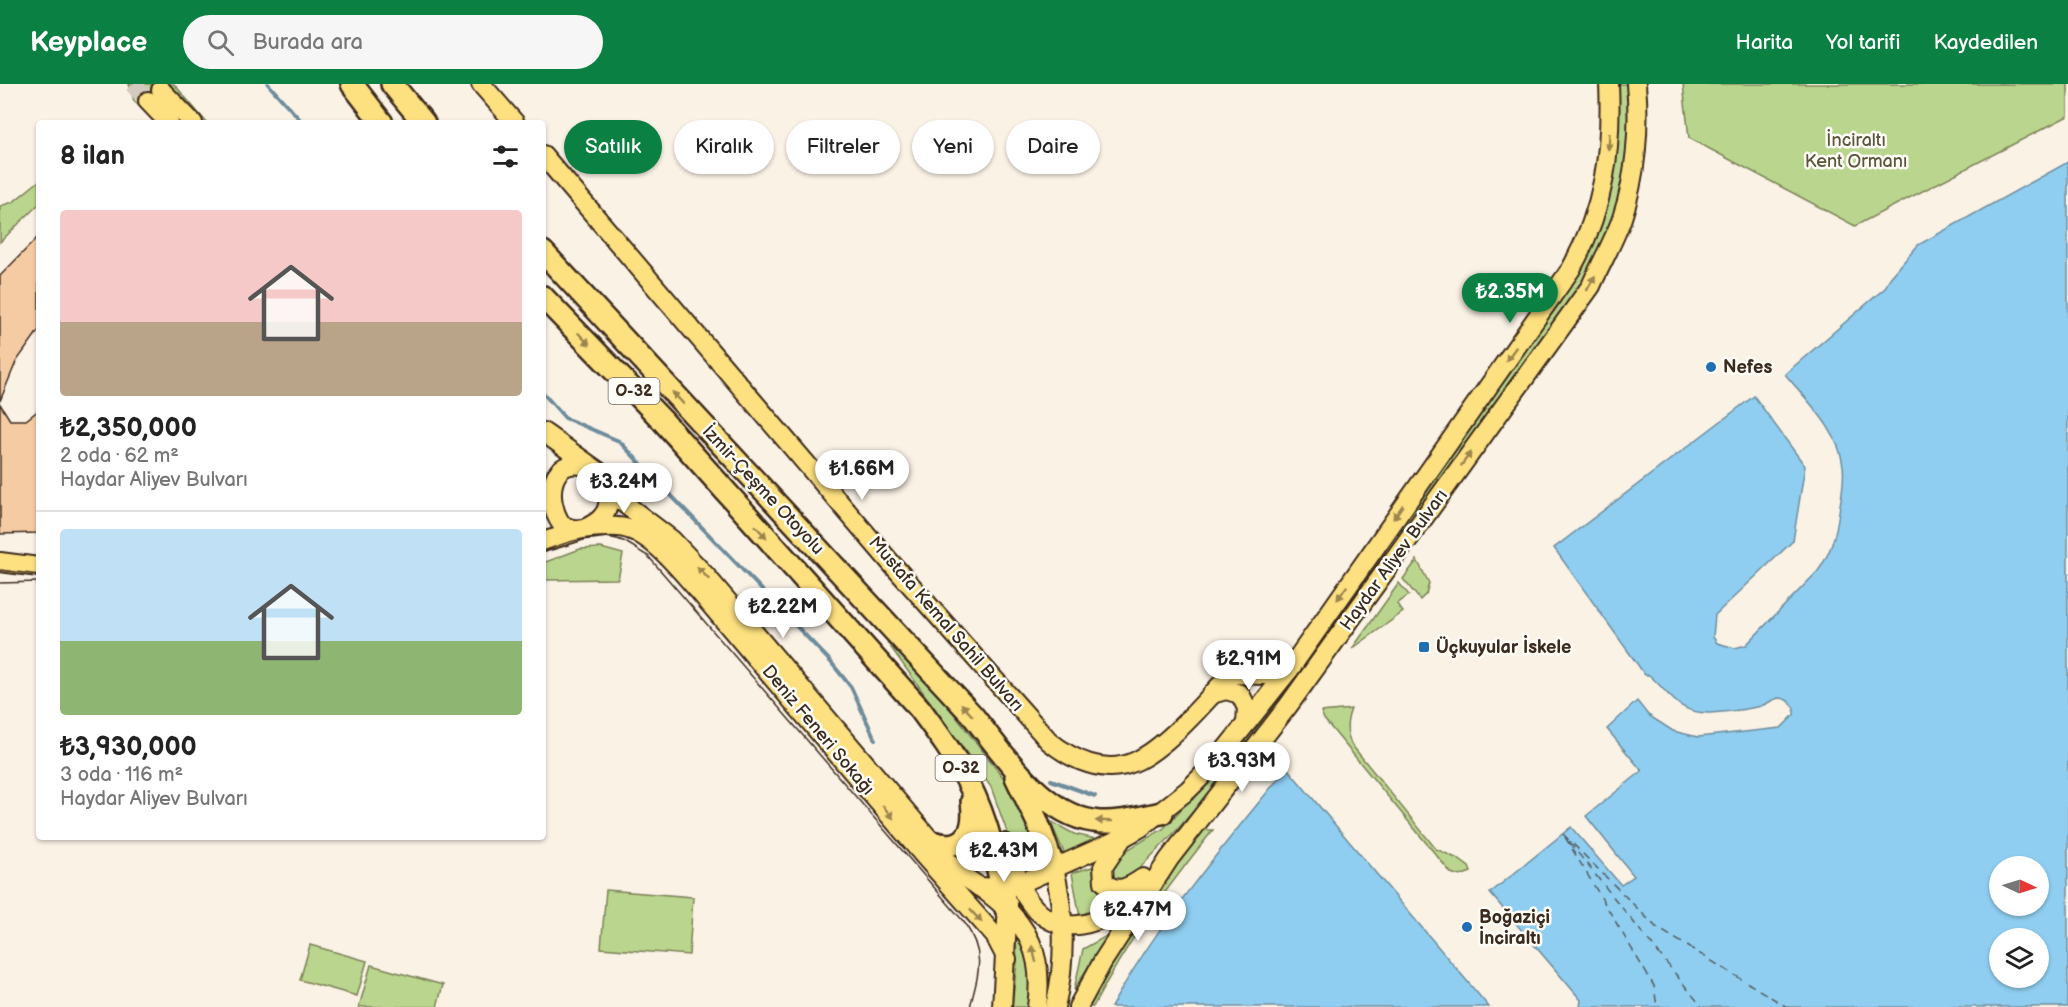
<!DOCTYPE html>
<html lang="tr">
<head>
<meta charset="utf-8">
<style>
	body { margin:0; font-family:"Balsamiq Sans",sans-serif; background:#f6f6f6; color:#222; height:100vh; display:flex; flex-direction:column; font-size:22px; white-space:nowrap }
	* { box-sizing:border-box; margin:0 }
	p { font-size:20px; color:#767676 }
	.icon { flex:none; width:33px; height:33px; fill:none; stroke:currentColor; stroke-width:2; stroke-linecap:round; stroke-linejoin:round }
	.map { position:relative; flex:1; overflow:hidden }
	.details { position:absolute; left:36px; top:36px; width:510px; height:720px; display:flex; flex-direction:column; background:#fff; border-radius:6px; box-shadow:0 2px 4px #0004 }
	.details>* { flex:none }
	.top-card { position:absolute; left:564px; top:36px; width:570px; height:54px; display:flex; gap:12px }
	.needle { width:39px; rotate:94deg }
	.tools { position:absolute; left:1989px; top:772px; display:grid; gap:12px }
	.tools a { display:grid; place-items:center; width:60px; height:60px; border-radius:50%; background:#fff; box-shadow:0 2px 4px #0004; font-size:30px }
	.price { position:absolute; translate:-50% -51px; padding:0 14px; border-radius:21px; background:#fff; color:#222; font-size:20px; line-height:39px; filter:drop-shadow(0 2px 3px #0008) }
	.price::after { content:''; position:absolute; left:50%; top:36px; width:18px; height:14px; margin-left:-9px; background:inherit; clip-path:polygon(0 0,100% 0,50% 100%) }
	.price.selected { background:#0b8043; color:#fff }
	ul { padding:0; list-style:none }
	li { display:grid; align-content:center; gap:12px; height:318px; padding:0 24px }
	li+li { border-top:2px solid #e0e0e0 }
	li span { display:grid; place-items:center; height:186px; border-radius:6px; color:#555 }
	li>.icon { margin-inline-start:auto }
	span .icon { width:108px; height:108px; fill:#fffc; stroke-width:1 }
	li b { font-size:26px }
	h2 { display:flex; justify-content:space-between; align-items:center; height:72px; padding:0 24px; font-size:26px }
	.tag { padding:0 21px; border-radius:27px; background:#fff; box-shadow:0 2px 4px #0004; font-size:21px; line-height:54px }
	.tag.selected { background:#0b8043; color:#fff }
	header { display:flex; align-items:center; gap:36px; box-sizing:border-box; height:84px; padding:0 30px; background:#0b8043; color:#fff }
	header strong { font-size:28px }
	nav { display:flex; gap:33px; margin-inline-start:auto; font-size:21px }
	.search { width:420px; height:54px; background:#f6f6f6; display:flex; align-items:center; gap:15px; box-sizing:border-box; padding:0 21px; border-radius:33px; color:#767676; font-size:22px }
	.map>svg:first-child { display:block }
</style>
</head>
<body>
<header>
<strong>Keyplace</strong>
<div class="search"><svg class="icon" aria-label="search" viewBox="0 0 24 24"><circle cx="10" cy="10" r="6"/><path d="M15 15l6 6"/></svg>Burada ara</div>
<nav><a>Harita</a><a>Yol tarifi</a><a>Kaydedilen</a></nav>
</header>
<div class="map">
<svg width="2068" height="923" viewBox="0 0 2068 923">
	<rect width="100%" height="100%" fill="#fbf2e6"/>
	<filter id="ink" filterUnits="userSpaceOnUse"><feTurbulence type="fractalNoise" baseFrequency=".0167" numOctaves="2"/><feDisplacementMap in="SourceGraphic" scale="12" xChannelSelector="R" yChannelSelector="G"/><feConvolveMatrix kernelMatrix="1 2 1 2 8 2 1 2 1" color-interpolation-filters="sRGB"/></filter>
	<g filter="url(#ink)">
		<g fill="#bad68e" stroke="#7a8056" stroke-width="1.5">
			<polygon points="129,0 174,0 207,39 204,39 166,0 161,39 155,39 134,17"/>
			<path d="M1616 0H1629L1628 74 1615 131 1582 203 1404 451 1392 450 1572 199C1608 136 1623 73 1616 0Z"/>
			<polygon points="1683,0 2068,0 2068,32 1855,142 1689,54"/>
			<polygon points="39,97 39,120 0,158 0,122 13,118"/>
			<polygon points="601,464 623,470 618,495 543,496 543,479 580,465"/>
			<polygon points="1390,469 1247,665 1177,746 1125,799 1112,798 1105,779 1163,745 1219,684 1381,470"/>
			<polygon points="1417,476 1429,499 1426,510 1420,516 1403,495"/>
			<polygon points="1399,499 1409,511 1397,520 1403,528 1352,565"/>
			<polygon points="887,558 923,590 1009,701 1041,773 1018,779 991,703"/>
			<path d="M1351 625C1346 638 1346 647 1351 660L1436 765 1458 775 1469 783 1471 788 1460 792 1451 789 1324 635 1321 628Z"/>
			<polygon points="1050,737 1074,750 1096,755 1066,773"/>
			<path d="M1201 746H1213C1166 805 1128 856 1093 923H1085L1146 821Z"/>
			<polygon points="1092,783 1102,807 1122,813 1081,839 1072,789"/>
			<polygon points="606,806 693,813 689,871 601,864"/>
			<polygon points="1108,851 1074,906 1083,865"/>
			<path d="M1016 853C1034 878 1033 893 1031 923H1012L1017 878Z"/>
			<polygon points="310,861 367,877 357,912 300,896"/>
			<polygon points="371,881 443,901 437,923 359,923"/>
		</g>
		<g fill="#8fcef0" stroke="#6d8c9c" stroke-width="1.5" fill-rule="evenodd">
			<path d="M2068 78V923H1580L1581 916 1490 809 1571 743 1621 801 1634 792 1586 732 1642 687 1607 645 1637 617 1648 631 1673 647 1698 653 1781 644 1794 631V624C1791 619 1786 614 1779 614 1772 615 1765 622 1757 623 1742 626 1726 628 1710 629 1677 630 1670 609 1649 591H1645L1554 464 1754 312 1805 382 1793 457 1715 531 1713 553 1717 559 1735 564 1746 561 1818 487C1831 469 1836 450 1839 428 1841 413 1845 397 1843 382 1839 346 1807 317 1785 290L1885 204 1890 194 1918 161ZM2000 783H2038V822H2000ZM2000 855H2038V894H2000Z"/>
			<path d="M1287 684 1489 923H1111C1160 836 1224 761 1287 684Z"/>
		</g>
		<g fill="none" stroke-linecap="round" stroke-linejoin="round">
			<g stroke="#6d8c9c" stroke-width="4">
				<polyline points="268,0 303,39"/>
				<polyline points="543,309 565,334 619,357 830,577 851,603 875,655"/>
				<polyline points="1051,696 1095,712"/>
			</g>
			<g stroke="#545b5d" stroke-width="1.5" stroke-dasharray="8 6" stroke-linecap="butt">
				<polyline points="1563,750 1656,843 1787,923"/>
				<polyline points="1565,753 1654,902 1657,923"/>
				<polyline points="1569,758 1702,923"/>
			</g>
		</g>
		<g fill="#f5cba4" stroke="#3b2a1e" stroke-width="1.5">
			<polygon points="39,152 39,246 16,278 0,317 0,192"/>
			<polygon points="0,320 10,336 26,336 39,326 39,449 0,450"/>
		</g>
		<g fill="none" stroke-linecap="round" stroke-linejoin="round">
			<polyline stroke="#d5cabe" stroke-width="18" stroke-dasharray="18 9" stroke-linecap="butt" points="133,0 148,17"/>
			<defs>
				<g id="major">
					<polyline points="481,0 515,39"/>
					<polyline points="161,6 193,39"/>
					<polyline points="148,17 169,39"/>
					<path d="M543 71 891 479 1049 657C1072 676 1104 691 1134 678 1165 665 1204 619 1227 594L1235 590 1265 591 1289 586"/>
					<path d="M543 348 598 387 621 417 672 456 707 493 954 784C964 794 976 800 988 809 1029 840 1044 871 1037 923"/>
					<path d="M591 384C550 367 543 415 562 441 580 451 599 441 618 443 649 445 678 484 698 506L924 772 995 852 1007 875"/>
					<path d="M543 458C575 447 625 442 603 396"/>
					<polyline points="0,478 39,483"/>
					<polyline points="1212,610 1226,606 1240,610 1247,624 1246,639"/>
					<path d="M1121 756 1103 783 1104 798C1117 811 1130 803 1143 794"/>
					<path d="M1054 784C1065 828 1066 879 1055 923"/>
					<path d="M1019 800C1049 865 1106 844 1145 801"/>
					<path d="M979 803 1002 804 1019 800 1122 754 1140 744 1188 706 1213 681 1289 586 1571 185C1604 125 1612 68 1609 0"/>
					<polyline points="1002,923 1008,820"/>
					<path d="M1078 923 1103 877 1169 775 1288 622 1591 202C1601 179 1614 157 1622 134 1636 93 1640 43 1636 0"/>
				</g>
				<g id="highway">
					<polyline points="352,0 382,39"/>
					<polyline points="392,0 424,39"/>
					<path d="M543 168 973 632C1002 669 1043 730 1093 737 1115 741 1139 733 1162 729"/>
					<path d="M543 213 662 336 920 625C937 648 955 672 968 698 988 737 998 782 1006 825"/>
					<polyline points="1016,693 1037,737 1054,784"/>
					<path d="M932 758C966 768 976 748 972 717"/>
					<polyline points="1004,761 1019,800"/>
				</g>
			</defs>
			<use href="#major" stroke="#3b2a1e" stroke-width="22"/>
			<use href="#highway" stroke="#3b2a1e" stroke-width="26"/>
			<use href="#major" stroke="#fde080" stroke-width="18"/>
			<use href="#highway" stroke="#fde080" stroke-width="21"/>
			<g stroke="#3b2a1e" stroke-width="1.5">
				<path d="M543 467C567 458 598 447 623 457 632 461 640 468 648 472L964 838C986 870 979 888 970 923"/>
				<polyline points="0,486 39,491"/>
				<polyline points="0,499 39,498"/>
			</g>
		</g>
		<defs><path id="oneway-solid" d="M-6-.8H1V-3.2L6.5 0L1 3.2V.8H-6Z" transform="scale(1.5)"/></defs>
		<g fill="#9c854f">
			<use href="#oneway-solid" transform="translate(1609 58) rotate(93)"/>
			<use href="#oneway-solid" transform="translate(1591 199) rotate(-61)"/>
			<use href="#oneway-solid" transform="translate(584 255) rotate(46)"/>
			<use href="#oneway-solid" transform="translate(1511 270) rotate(126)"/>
			<use href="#oneway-solid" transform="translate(678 314) rotate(-133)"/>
			<use href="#oneway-solid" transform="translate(1466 375) rotate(-54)"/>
			<use href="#oneway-solid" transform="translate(1398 428) rotate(125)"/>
			<use href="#oneway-solid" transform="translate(761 448) rotate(48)"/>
			<use href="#oneway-solid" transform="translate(703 489) rotate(-133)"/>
			<use href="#oneway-solid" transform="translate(1342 509) rotate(125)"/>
			<use href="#oneway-solid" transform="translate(967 626) rotate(-132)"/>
			<use href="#oneway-solid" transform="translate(888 728) rotate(50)"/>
			<use href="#oneway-solid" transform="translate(1104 737) rotate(-179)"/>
			<use href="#oneway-solid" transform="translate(976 832) rotate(47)"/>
			<use href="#oneway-solid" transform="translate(1034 870) rotate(-104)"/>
		</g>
	</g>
	<g fill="#1f6fb2" stroke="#fdfcf7" stroke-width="2">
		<circle cx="1711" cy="283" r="6"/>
		<rect x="1418" y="557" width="12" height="12" rx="3"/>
		<circle cx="1467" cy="843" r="6"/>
	</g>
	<g text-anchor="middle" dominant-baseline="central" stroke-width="5" stroke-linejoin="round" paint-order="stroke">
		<g fill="#fdfcf7" stroke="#75695f" stroke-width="1.5">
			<rect x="608.5" y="294" width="51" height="26" rx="4.5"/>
			<rect x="935.5" y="671" width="51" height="26" rx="4.5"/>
		</g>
		<g font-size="16" font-weight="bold" fill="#3b2a1e">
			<text x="634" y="307">O-32</text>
			<text x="961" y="684">O-32</text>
		</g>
		<g font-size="18" fill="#5b553a" stroke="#fdfcf7">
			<text x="1856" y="56">İnciraltı<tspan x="1856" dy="21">Kent Ormanı</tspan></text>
		</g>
		<g font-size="18" font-weight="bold" fill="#3b2a1e" stroke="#fdfcf7" text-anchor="start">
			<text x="1723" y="283">Nefes</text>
			<text x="1436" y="563">Üçkuyular İskele</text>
			<text x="1479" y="833">Boğaziçi<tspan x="1479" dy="21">İnciraltı</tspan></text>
		</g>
		<g font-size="18" fill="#3b2a1e" stroke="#fdfcf7">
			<text transform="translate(763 406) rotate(47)">İzmir-Çeşme Otoyolu</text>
			<text transform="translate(1394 476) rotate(-54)">Haydar Aliyev Bulvarı</text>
			<text transform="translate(946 540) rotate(49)">Mustafa Kemal Sahil Bulvarı</text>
			<text transform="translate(818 646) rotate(50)">Deniz Feneri Sokağı</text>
		</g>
	</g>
</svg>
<div class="tools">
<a><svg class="needle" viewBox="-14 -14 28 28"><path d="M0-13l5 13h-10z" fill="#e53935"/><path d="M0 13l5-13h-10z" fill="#767676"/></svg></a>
<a><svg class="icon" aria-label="layers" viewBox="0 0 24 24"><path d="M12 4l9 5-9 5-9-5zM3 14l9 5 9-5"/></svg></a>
</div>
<b class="price selected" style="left:1510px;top:240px">₺2.35M</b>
<b class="price" style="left:862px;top:417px">₺1.66M</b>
<b class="price" style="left:624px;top:430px">₺3.24M</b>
<b class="price" style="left:783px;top:555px">₺2.22M</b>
<b class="price" style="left:1249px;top:607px">₺2.91M</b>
<b class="price" style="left:1242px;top:709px">₺3.93M</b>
<b class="price" style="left:1004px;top:799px">₺2.43M</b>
<b class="price" style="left:1138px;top:858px">₺2.47M</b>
<div class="top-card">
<a class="tag selected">Satılık</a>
<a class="tag">Kiralık</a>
<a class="tag">Filtreler</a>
<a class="tag">Yeni</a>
<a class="tag">Daire</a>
</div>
<section class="details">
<h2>8 ilan<svg class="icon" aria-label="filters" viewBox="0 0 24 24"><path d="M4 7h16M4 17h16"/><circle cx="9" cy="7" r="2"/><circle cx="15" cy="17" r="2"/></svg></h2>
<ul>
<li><span style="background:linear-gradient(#f6c9c9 60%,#b9a48a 0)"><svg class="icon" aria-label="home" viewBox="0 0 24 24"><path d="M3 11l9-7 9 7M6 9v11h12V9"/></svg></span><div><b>₺2,350,000</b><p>2 oda · 62 m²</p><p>Haydar Aliyev Bulvarı</p></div></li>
<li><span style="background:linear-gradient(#bfe0f5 60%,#8fb573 0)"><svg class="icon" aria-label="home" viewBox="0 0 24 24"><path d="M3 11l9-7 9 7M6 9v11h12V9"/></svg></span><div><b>₺3,930,000</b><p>3 oda · 116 m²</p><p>Haydar Aliyev Bulvarı</p></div></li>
</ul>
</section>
</div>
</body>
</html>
